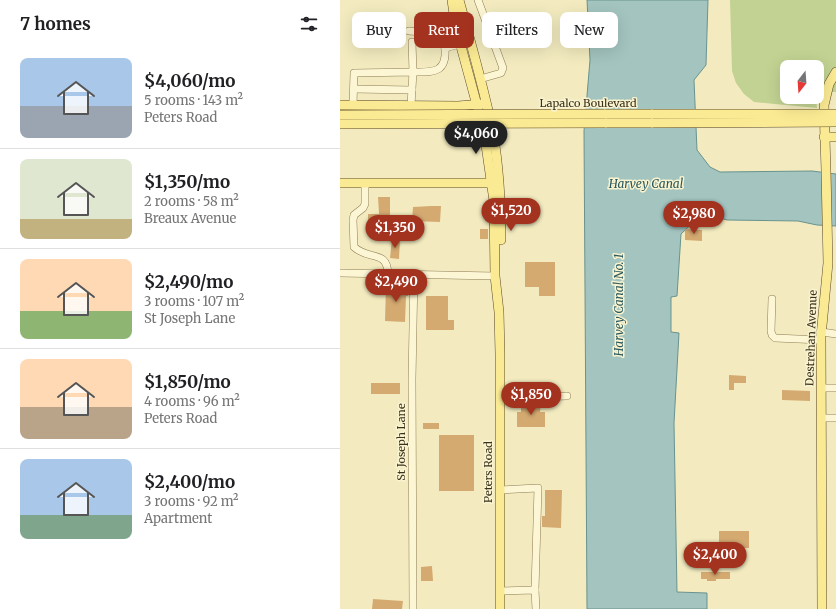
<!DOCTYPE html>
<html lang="en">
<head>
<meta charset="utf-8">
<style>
	body { margin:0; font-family:Merriweather,serif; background:#f2f2f2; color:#202124; height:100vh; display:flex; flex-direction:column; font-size:15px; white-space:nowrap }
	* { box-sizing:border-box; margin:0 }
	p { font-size:13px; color:#757577 }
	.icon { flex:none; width:22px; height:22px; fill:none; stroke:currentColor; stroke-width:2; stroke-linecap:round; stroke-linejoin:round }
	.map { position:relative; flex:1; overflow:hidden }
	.details { display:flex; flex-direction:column; background:#fff; width:340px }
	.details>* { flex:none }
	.guide { position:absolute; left:12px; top:12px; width:380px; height:36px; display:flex; gap:8px }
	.needle { width:26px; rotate:197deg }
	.tools { position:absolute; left:440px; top:60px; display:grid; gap:8px }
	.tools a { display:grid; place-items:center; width:44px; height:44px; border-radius:8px; background:#fff; box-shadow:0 4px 16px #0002; font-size:20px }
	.price { position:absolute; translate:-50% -34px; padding:0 9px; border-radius:14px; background:#a3321f; color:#fff; font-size:13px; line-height:26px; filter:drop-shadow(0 1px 2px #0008) }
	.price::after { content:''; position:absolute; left:50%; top:24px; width:12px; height:9px; margin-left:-6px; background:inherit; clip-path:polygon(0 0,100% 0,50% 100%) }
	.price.current { background:#222; color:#fff }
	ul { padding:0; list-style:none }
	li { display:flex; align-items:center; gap:12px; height:100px; padding:0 20px }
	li+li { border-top:1px solid #e0e0e0 }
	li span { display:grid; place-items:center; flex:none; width:112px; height:80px; border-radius:8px; color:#555 }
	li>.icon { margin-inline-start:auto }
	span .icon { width:48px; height:48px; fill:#fffc; stroke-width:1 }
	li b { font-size:17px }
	h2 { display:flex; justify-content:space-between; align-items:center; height:48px; padding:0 20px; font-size:17px }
	.pill { padding:0 14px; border-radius:8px; background:#fff; box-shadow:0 4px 16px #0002; font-size:14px; line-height:36px }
	.pill.current { background:#a3321f; color:#fff }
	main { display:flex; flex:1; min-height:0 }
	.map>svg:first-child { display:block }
</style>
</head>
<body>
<main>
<section class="details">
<h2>7 homes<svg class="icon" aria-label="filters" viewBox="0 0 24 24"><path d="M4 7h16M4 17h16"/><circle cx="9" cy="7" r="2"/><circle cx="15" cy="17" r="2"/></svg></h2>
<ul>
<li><span style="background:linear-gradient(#a9c7e8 60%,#9aa5b1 0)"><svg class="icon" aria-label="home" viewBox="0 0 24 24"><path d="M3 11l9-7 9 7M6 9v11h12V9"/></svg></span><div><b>$4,060/mo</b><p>5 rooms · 143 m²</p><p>Peters Road</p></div></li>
<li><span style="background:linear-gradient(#dfe7d0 75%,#c2b280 0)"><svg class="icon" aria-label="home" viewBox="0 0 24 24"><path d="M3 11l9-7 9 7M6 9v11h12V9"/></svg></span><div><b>$1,350/mo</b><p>2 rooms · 58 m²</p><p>Breaux Avenue</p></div></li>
<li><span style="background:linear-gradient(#ffd9b3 65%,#8fb573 0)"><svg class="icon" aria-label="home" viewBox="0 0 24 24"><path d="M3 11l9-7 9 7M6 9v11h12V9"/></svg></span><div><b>$2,490/mo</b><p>3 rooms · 107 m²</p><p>St Joseph Lane</p></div></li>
<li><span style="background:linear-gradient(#ffd9b3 60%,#b9a48a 0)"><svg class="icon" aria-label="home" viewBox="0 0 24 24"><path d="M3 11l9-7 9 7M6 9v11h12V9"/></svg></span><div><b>$1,850/mo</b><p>4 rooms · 96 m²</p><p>Peters Road</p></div></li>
<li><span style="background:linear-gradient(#a9c7e8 70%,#7fa58c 0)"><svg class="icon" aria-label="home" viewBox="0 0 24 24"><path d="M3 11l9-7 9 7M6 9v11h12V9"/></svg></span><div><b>$2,400/mo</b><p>3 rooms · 92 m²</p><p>Apartment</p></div></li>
</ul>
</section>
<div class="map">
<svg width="496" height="609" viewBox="0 0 496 609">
	<rect width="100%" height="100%" fill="#f3ebbf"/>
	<polygon fill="#c1d292" points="390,0 496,0 496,92 477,92 477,67 447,67 447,97 476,97 477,108 414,102 404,94 396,83 392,71"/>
	<polygon fill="#a3c4bf" stroke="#69938f" points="247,0 368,0 366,65 354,80 357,150 370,167 380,172 472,171 496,174 496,226 477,225 458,221 387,220 363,213 341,234 337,296 331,297 331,332 339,333 334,423 337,592 367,593 367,609 247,609 244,131 250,60"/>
	<g fill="#d5aa71">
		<polygon points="38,197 50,197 50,223 28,223 28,214 39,214"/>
		<polygon points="91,206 101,206 100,222 72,221 73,207"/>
		<rect x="140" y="229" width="8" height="10"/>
		<polygon points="345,229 362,230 362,241 345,240"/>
		<polygon points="52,239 60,239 59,259 50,258"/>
		<polygon points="185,262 215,262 215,296 199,296 199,287 185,287"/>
		<polygon points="46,285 69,285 68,296 66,296 65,322 45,321"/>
		<polygon points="86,296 108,296 108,320 114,320 114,330 86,330"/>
		<polygon points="389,375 406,376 406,383 394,383 394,390 389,390"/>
		<rect x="31" y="383" width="29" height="11"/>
		<polygon points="442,390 470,391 470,401 442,400"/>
		<polygon points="181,404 201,404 200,412 205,412 205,427 177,427 177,412 181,412"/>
		<rect x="83" y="423" width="16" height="6"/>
		<rect x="99" y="435" width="35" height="56"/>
		<polygon points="205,490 222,490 221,528 202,527 202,516 205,516"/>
		<rect x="379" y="531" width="30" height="17"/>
		<polygon points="92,566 93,581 81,581 81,567"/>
		<polygon points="361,572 390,572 390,579 376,579 376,581 367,581 367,579 361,579"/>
		<polygon points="33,599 63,601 62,609 32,609"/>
	</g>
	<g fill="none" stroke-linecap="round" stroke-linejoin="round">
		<defs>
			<g id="minor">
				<polyline points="138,0 163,68 161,73 140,79"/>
				<polyline points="69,31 96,33 99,35 105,48 120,44"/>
				<path d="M72 42 73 72C92 72 107 74 105 48"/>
				<polyline points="14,89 72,90"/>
				<polyline points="13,105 14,73 73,72 71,105"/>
				<path d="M25 183V204L23 208 14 215 13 220 14 247C29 261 47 249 48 274"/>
				<polyline points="0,273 155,276"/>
				<polyline points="432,299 431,331 432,335 435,338 481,340"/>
				<polyline points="482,332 496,334"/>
				<polyline points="481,388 496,388"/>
				<polyline points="160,398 227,396"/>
				<polyline points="481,418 496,418"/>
				<polyline points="160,490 198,488 195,590"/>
				<polyline points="160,591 195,590 196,609"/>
				<polyline points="73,609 72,379 74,274"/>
			</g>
			<g id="major">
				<polyline points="112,0 116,28 138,109 146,145 154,201 155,276 159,312 160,354 160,609"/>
				<path d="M119 0C131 44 144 88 153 133 159 168 161 204 161 240"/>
				<polyline points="0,105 118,106 143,104"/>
				<polyline points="264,114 313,114"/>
				<polyline points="265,123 313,123"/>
				<polyline points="484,137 496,137"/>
				<polyline points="0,183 156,183"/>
				<polyline points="482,609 481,336 488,263 486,171 484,105 489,84 496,72"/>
			</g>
		</defs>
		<use href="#minor" stroke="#8e7c55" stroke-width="8"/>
		<use href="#major" stroke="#5b482a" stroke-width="10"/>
		<use href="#minor" stroke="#fcf6d4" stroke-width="7"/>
		<use href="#major" stroke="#faea93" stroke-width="9"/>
		<defs>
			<g id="major-bridge">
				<polyline points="313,114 496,114"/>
				<polyline points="0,115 264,114"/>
				<polyline points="313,123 496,122"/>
				<polyline points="0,124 265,123"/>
			</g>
		</defs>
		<use href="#major-bridge" stroke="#5b482a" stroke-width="10" stroke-linecap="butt"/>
		<use href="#major-bridge" stroke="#faea93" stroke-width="9"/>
	</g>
	<g text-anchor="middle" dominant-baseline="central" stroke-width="3" stroke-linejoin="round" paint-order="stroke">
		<g font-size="11" fill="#3b301b" stroke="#f9f3d0">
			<text x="248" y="103">Lapalco Boulevard</text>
			<text transform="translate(471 338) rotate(-88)">Destrehan Avenue</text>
			<text transform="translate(61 442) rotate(-90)">St Joseph Lane</text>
			<text transform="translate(148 472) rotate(-90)">Peters Road</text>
		</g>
		<g font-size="12" font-style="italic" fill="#29585d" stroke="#f9f3d0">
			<text x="306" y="183">Harvey Canal</text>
			<text transform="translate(278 305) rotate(-90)">Harvey Canal No. 1</text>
		</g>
	</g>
</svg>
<div class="tools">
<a><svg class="needle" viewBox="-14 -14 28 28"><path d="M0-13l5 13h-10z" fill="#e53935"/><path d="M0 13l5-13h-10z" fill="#757577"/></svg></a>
</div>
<b class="price current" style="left:136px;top:155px">$4,060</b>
<b class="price" style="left:171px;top:232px">$1,520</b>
<b class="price" style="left:354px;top:235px">$2,980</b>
<b class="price" style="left:55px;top:249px">$1,350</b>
<b class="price" style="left:56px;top:303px">$2,490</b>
<b class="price" style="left:191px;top:416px">$1,850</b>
<b class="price" style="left:375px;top:576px">$2,400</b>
<div class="guide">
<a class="pill">Buy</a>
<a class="pill current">Rent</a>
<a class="pill">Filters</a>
<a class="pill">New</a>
</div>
</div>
</main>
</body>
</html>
